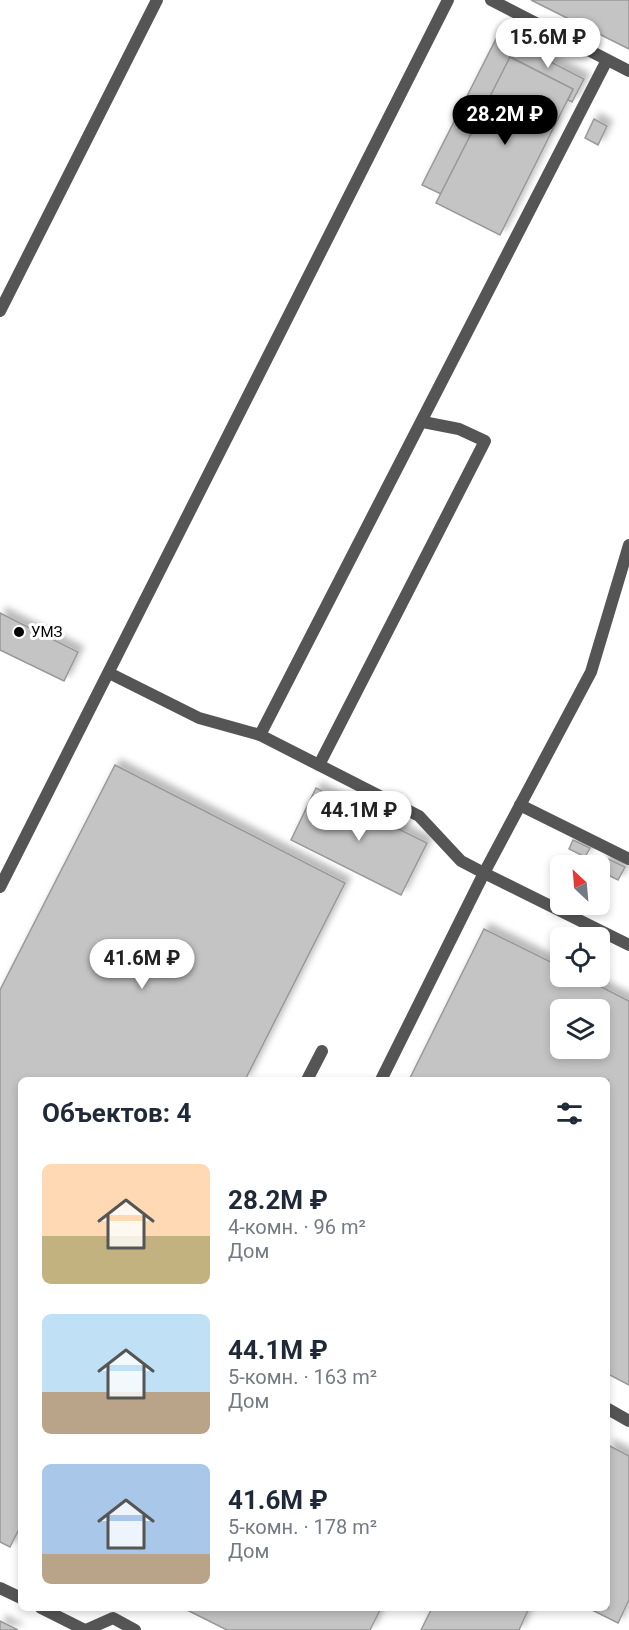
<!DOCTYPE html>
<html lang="ru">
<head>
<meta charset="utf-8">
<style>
	body { margin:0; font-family:Roboto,sans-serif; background:#f6f6f7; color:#1f2937; height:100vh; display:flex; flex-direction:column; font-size:22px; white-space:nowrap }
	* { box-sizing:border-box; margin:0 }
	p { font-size:20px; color:#747a83 }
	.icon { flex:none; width:33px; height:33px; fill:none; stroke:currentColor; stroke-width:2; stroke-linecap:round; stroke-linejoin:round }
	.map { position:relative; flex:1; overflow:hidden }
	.side { position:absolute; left:18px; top:1077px; width:592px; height:534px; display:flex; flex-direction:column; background:#fff; border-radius:9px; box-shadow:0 3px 9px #0003 }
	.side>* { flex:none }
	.needle { width:39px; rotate:334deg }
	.fabs { position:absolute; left:550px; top:855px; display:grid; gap:12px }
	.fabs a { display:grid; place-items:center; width:60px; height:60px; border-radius:9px; background:#fff; box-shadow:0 3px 9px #0003; font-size:30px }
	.price { position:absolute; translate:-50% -51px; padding:0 14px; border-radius:21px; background:#fff; color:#222; font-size:20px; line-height:39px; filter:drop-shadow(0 2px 3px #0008) }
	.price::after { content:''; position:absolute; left:50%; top:36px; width:18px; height:14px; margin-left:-9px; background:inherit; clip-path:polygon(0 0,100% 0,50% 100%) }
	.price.selected { background:#000; color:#fff }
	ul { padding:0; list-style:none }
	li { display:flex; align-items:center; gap:18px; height:150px; padding:0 24px }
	li span { display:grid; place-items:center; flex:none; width:168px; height:120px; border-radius:9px; color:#555 }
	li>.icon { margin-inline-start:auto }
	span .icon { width:72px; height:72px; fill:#fffc; stroke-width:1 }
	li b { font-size:26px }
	h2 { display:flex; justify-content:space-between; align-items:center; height:72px; padding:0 24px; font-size:26px }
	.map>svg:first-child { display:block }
</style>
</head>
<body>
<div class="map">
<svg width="629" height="1630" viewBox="0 0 629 1630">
	<defs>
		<filter id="shadow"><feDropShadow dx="5.5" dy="-5.5" stdDeviation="3" flood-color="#0004"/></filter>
	</defs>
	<rect width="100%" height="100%" fill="#fff"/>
	<g fill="#c4c4c4" stroke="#999" stroke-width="1.5" fill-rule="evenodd" filter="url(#shadow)">
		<polygon points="531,0 629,0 629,49"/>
		<polygon points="500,31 519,40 441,194 422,185"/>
		<polygon points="516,44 584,79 572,102 568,100 573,89 510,57"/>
		<polygon points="510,57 573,89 500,235 436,203"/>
		<polygon points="594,119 607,126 598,145 585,138"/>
		<polygon points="0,613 78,652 64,681 0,650"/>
		<polygon points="115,765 345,883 245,1080 21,1080 21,1525 10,1547 0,1542 0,990"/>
		<polygon points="316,788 427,843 401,895 291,840"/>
		<polygon points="573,840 590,848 585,857 569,849"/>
		<polygon points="606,858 625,867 618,880 600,871"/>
		<path d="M484 929 561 967V976H580L629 1001V1385L608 1374V1080H409ZM561 1010H600V1048H561Z"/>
		<polygon points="608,1445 629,1456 629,1600 618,1623 588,1608 608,1608"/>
		<polygon points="183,1608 381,1608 370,1630 227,1630"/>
		<polygon points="432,1608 529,1608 519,1630 421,1630"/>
		<polygon points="0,1621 18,1630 0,1630"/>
	</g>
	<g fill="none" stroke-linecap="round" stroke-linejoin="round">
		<g stroke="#555" stroke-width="12">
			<polyline points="491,0 629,71"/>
			<polyline points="0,311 157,0"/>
			<polyline points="109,673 199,718 260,735 419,816 461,861 484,873 591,672 629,545"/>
			<polyline points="260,735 607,60"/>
			<polyline points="319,765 485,441 459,429 423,422"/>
			<polyline points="520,805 629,859"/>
			<polyline points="0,887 448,0"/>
			<polyline points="307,1080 322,1051"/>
			<polyline points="381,1080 484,873 629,945"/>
			<polyline points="608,1409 629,1421"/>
			<polyline points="0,1588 21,1598"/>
			<polyline points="41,1608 85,1630"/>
			<polyline points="86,1630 113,1618 135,1630"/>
		</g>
	</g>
	<circle fill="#000" stroke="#fff" stroke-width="2" cx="19" cy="632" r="6"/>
	<g text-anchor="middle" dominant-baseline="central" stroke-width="6" stroke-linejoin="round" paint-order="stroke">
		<g font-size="15" fill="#000" stroke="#fff" text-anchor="start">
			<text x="31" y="632">УМЗ</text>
		</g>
	</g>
</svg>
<div class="fabs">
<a><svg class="needle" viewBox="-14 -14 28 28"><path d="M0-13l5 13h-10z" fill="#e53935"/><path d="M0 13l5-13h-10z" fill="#747a83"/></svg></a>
<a><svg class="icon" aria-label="locate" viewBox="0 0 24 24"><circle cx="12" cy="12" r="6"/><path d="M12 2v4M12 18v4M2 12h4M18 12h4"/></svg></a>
<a><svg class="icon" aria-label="layers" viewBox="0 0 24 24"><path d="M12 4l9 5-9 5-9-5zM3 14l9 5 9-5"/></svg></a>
</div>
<b class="price" style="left:548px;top:69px">15.6M ₽</b>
<b class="price selected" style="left:505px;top:146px">28.2M ₽</b>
<b class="price" style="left:359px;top:842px">44.1M ₽</b>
<b class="price" style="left:142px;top:990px">41.6M ₽</b>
<section class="side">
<h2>Объектов: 4<svg class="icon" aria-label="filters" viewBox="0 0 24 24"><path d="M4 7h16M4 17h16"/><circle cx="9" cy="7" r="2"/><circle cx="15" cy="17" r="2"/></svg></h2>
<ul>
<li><span style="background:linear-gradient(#ffd9b3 60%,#c2b280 0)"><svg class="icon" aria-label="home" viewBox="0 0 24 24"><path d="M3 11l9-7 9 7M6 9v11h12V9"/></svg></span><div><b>28.2M ₽</b><p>4-комн. · 96 m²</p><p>Дом</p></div></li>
<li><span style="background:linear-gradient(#bfe0f5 65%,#b9a48a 0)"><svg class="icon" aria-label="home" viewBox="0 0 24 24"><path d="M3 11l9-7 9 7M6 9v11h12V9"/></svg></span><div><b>44.1M ₽</b><p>5-комн. · 163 m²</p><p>Дом</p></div></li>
<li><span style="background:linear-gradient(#a9c7e8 75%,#b9a48a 0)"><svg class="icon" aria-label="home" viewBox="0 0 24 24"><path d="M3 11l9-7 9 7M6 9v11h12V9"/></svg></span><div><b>41.6M ₽</b><p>5-комн. · 178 m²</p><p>Дом</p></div></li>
</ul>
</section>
</div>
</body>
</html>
